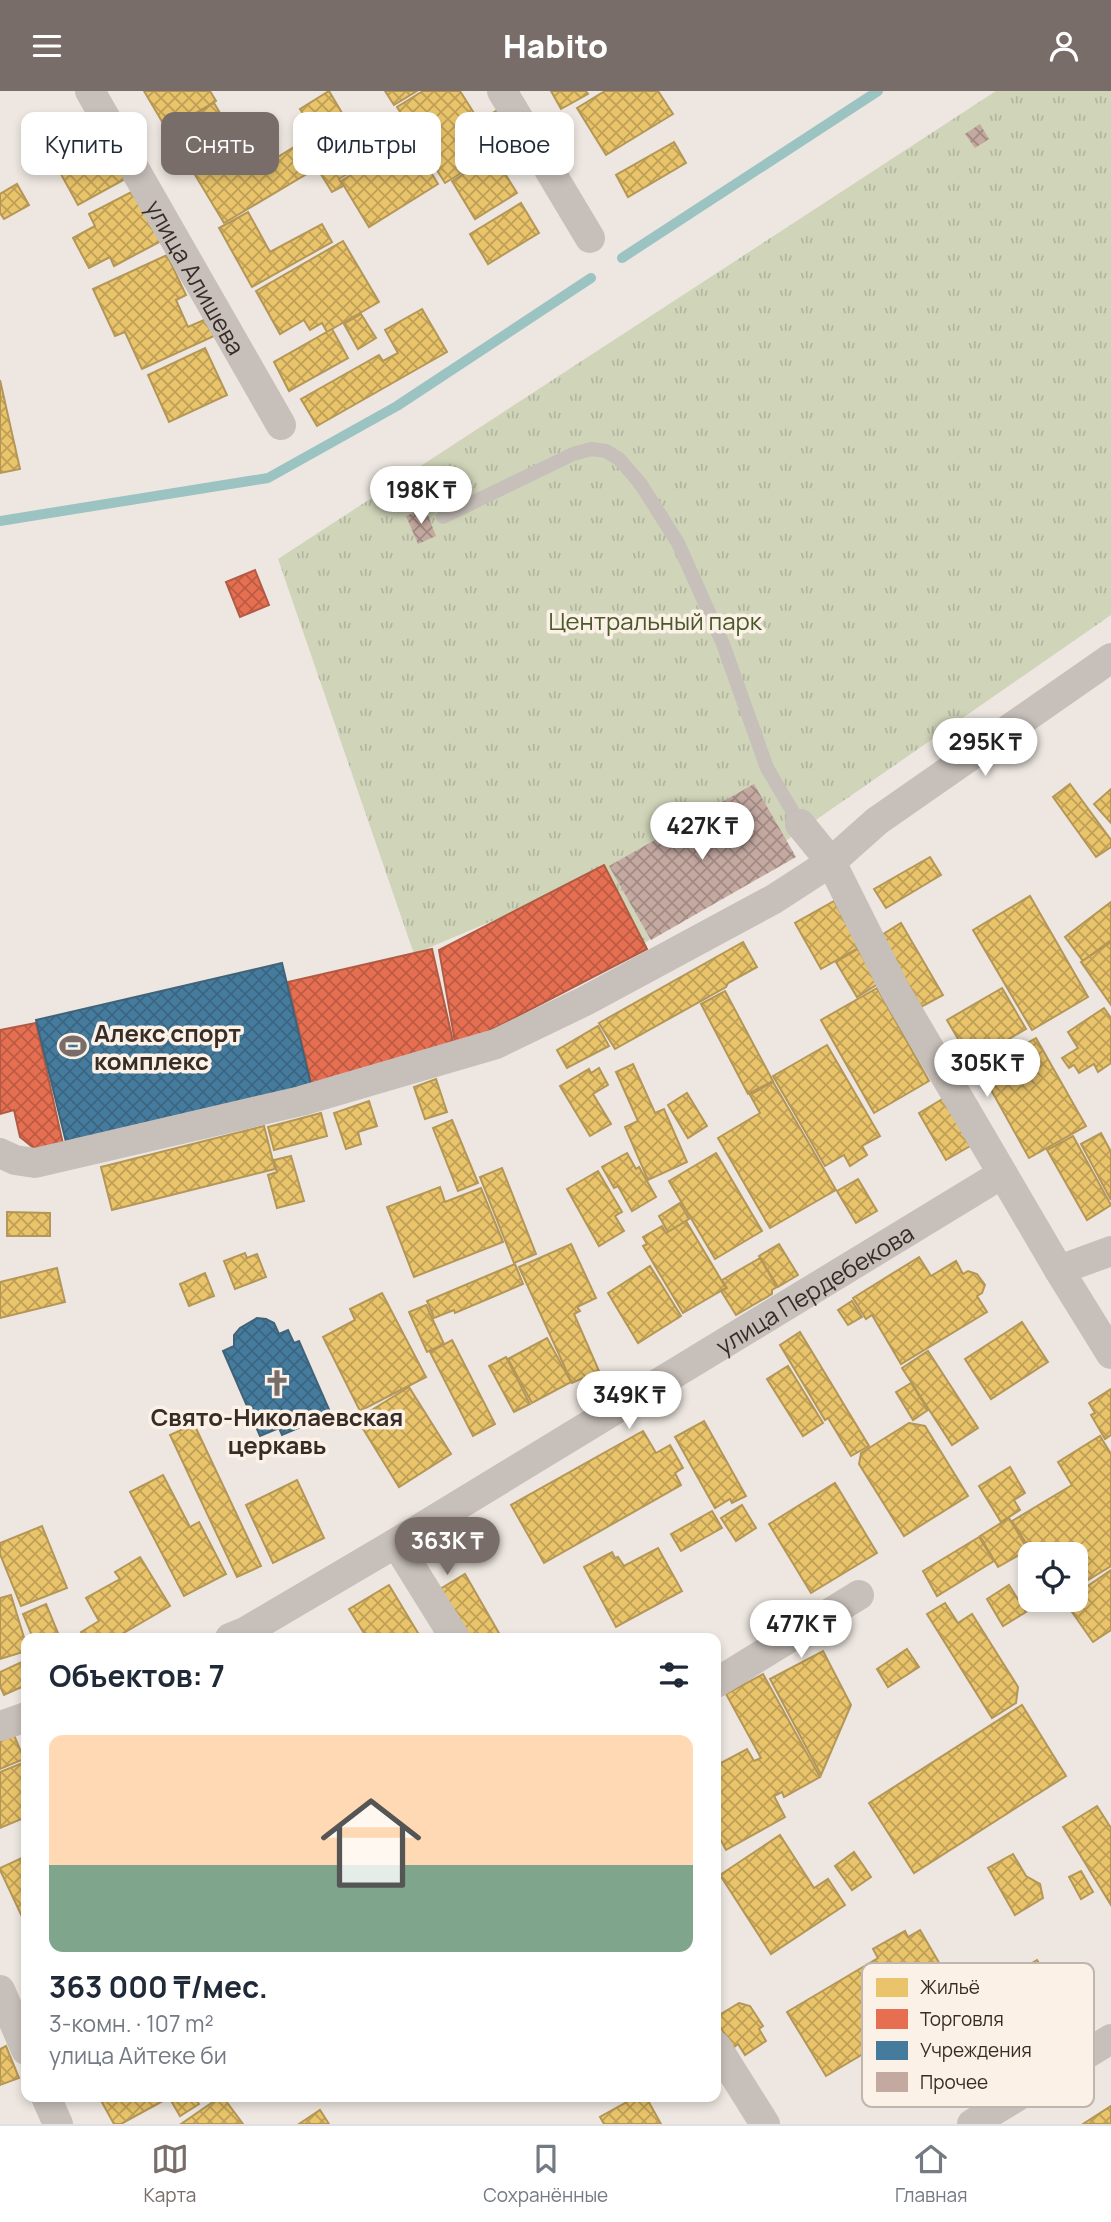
<!DOCTYPE html>
<html lang="ru">
<head>
<meta charset="utf-8">
<style>
	body { margin:0; font-family:Manrope,sans-serif; background:#f6f6f7; color:#1f2937; height:100vh; display:flex; flex-direction:column; font-size:26px; white-space:nowrap }
	* { box-sizing:border-box; margin:0 }
	p { font-size:23px; color:#747a83 }
	.icon { flex:none; width:38px; height:38px; fill:none; stroke:currentColor; stroke-width:2; stroke-linecap:round; stroke-linejoin:round }
	.map { position:relative; flex:1; overflow:hidden }
	.details { position:absolute; left:21px; top:1542px; width:700px; height:469px; display:flex; flex-direction:column; background:#fff; border-radius:14px; box-shadow:0 4px 10px #0003 }
	.details>* { flex:none }
	.banner { position:absolute; left:21px; top:21px; width:700px; height:63px; display:flex; gap:14px }
	.fabs { position:absolute; left:1018px; top:1451px; display:grid; gap:14px }
	.fabs a { display:grid; place-items:center; width:70px; height:70px; border-radius:14px; background:#fff; box-shadow:0 4px 10px #0003; font-size:35px }
	.price { position:absolute; translate:-50% -60px; padding:0 16px; border-radius:24px; background:#fff; color:#222; font-size:23px; line-height:46px; filter:drop-shadow(0 2px 4px #0008) }
	.price::after { content:''; position:absolute; left:50%; top:42px; width:21px; height:16px; margin-left:-10px; background:inherit; clip-path:polygon(0 0,100% 0,50% 100%) }
	.price.selected { background:#786d68; color:#fff }
	ul { padding:0; list-style:none }
	li { display:grid; align-content:center; gap:14px; height:371px; padding:0 28px }
	li span { display:grid; place-items:center; height:217px; border-radius:14px; color:#555 }
	li>.icon { margin-inline-start:auto }
	span .icon { width:126px; height:126px; fill:#fffc; stroke-width:1 }
	li b { font-size:30px }
	h2 { display:flex; justify-content:space-between; align-items:center; height:84px; padding:0 28px; font-size:30px }
	.chip { padding:0 24px; border-radius:14px; background:#fff; box-shadow:0 4px 10px #0003; font-size:24px; line-height:63px }
	.chip.selected { background:#786d68; color:#fff }
	header { display:flex; justify-content:space-between; align-items:center; height:91px; padding:0 28px; background:#786d68; color:#fff; font-size:32px; font-weight:800 }
	.tab-bar { display:flex; justify-content:space-around; align-items:center; height:98px; border-top:2px solid #e0e1e3; background:#fff; font-size:19px; color:#747a83 }
	.tab-bar a { display:grid; justify-items:center; gap:4px }
	.tab-bar .selected { color:#786d68 }
	.map>svg:first-child { display:block }
</style>
</head>
<body>
<header><svg class="icon" aria-label="menu" viewBox="0 0 24 24"><path d="M4 6h16M4 12h16M4 18h16"/></svg>Habito<svg class="icon" aria-label="person" viewBox="0 0 24 24"><circle cx="12" cy="8" r="4"/><path d="M4 21q1-7 8-7t8 7"/></svg></header>
<div class="map">
<svg width="1111" height="2033" viewBox="0 0 1111 2033">
	<defs>
		<pattern id="grass-tufts" width="24" height="20" patternUnits="userSpaceOnUse" patternTransform="scale(1.75)"><rect width="24" height="20" fill="#d0d4b9"/><path d="M3 7l-1-3M5 7V3M7 7l1-3M15 17l-1-3M17 17v-4M19 17l1-3" fill="none" stroke="#b3b69f"/></pattern>
		<pattern id="homes-cross-hatch" width="8" height="8" patternUnits="userSpaceOnUse" patternTransform="scale(1.75)"><rect width="8" height="8" fill="#e9c46a"/><path d="M0 0l8 8M0 8l8-8" fill="none" stroke="#be9f57"/></pattern>
		<pattern id="shops-cross-hatch" width="8" height="8" patternUnits="userSpaceOnUse" patternTransform="scale(1.75)"><rect width="8" height="8" fill="#e76f51"/><path d="M0 0l8 8M0 8l8-8" fill="none" stroke="#bc5b43"/></pattern>
		<pattern id="public-cross-hatch" width="8" height="8" patternUnits="userSpaceOnUse" patternTransform="scale(1.75)"><rect width="8" height="8" fill="#457b9d"/><path d="M0 0l8 8M0 8l8-8" fill="none" stroke="#3b6580"/></pattern>
		<pattern id="building-cross-hatch" width="8" height="8" patternUnits="userSpaceOnUse" patternTransform="scale(1.75)"><rect width="8" height="8" fill="#c4a9a1"/><path d="M0 0l8 8M0 8l8-8" fill="none" stroke="#a08a83"/></pattern>
	</defs>
	<rect width="100%" height="100%" fill="#eee7e1"/>
	<polygon fill="url(#grass-tufts)" points="996,0 1111,0 1111,524 787,749 645,852 599,785 414,863 278,468"/>
	<g fill="url(#homes-cross-hatch)" stroke="#b49656" stroke-width="2">
		<polygon points="144,0 210,0 216,10 167,39"/>
		<polygon points="329,0 342,22 315,40 300,18"/>
		<polygon points="385,0 417,0 394,14"/>
		<polygon points="423,0 460,0 479,30 499,18 515,44 495,57 497,60 445,92 397,16"/>
		<polygon points="551,0 586,0 588,3 561,18"/>
		<polygon points="605,0 658,0 673,23 606,64 577,17"/>
		<polygon points="214,12 255,80 312,45 327,71 224,132 168,39"/>
		<polygon points="400,26 411,45 339,88 343,95 332,101 319,80 333,72 331,68"/>
		<polygon points="410,47 438,93 369,136 341,90"/>
		<polygon points="103,50 125,88 78,114 57,76"/>
		<polygon points="674,51 686,72 628,106 616,84"/>
		<polygon points="494,65 517,102 475,128 452,90"/>
		<polygon points="17,93 29,114 4,128 0,122 0,103"/>
		<polygon points="137,98 163,149 114,175 110,166 89,177 73,147 95,135 89,123"/>
		<polygon points="521,112 539,142 488,173 470,143"/>
		<polygon points="248,121 270,161 322,133 332,151 252,196 219,137"/>
		<polygon points="343,150 379,211 327,241 322,232 310,239 304,229 280,243 256,200"/>
		<polygon points="167,164 186,204 176,209 188,236 206,228 214,245 142,278 125,241 115,245 93,198"/>
		<polygon points="422,218 447,261 317,335 301,308 379,264 383,270 398,262 385,239"/>
		<polygon points="361,223 376,247 358,258 344,233"/>
		<polygon points="332,238 348,267 289,300 274,271"/>
		<polygon points="205,257 227,304 169,331 148,284"/>
		<polygon points="0,289 20,378 0,382"/>
		<polygon points="1070,693 1111,749 1111,756 1096,766 1053,706"/>
		<polygon points="1111,698 1111,732 1094,713"/>
		<polygon points="930,766 941,784 886,817 874,798"/>
		<polygon points="1030,805 1088,906 1032,939 973,839"/>
		<polygon points="834,810 860,856 821,878 795,832"/>
		<polygon points="1111,811 1111,849 1083,870 1065,846"/>
		<polygon points="901,832 943,904 921,916 880,845"/>
		<polygon points="743,851 757,876 728,892 726,896 615,958 599,932"/>
		<polygon points="1111,851 1111,914 1081,871"/>
		<polygon points="858,858 878,893 857,906 836,871"/>
		<polygon points="877,897 929,990 874,1022 821,929"/>
		<polygon points="1002,897 1026,938 971,970 947,929"/>
		<polygon points="725,900 773,990 748,1003 701,913"/>
		<polygon points="1104,917 1111,927 1111,972 1098,981 1094,973 1079,982 1074,974 1069,977 1062,967 1078,957 1068,941"/>
		<polygon points="598,935 609,955 567,977 557,959"/>
		<polygon points="1036,947 1086,1035 1029,1067 980,979"/>
		<polygon points="827,954 880,1045 862,1055 867,1064 850,1075 844,1064 825,1075 773,985"/>
		<polygon points="633,973 655,1022 664,1018 687,1071 648,1089 625,1036 638,1030 616,981"/>
		<polygon points="599,977 608,994 593,1003 611,1033 590,1045 560,995 589,978 591,982"/>
		<polygon points="436,988 447,1021 425,1028 414,996"/>
		<polygon points="773,991 836,1099 770,1137 718,1047 760,1022 750,1004"/>
		<polygon points="687,1002 707,1035 688,1047 668,1014"/>
		<polygon points="944,1007 972,1054 946,1069 919,1022"/>
		<polygon points="369,1010 377,1035 358,1041 361,1053 346,1058 334,1022"/>
		<polygon points="321,1022 327,1045 274,1059 268,1036"/>
		<polygon points="452,1029 478,1092 458,1100 433,1037"/>
		<polygon points="264,1035 275,1078 112,1119 101,1076"/>
		<polygon points="1101,1042 1111,1061 1111,1109 1081,1053"/>
		<polygon points="1073,1045 1111,1114 1087,1129 1047,1059"/>
		<polygon points="627,1062 636,1078 639,1076 656,1106 632,1120 618,1095 614,1097 602,1076"/>
		<polygon points="716,1062 762,1140 715,1168 669,1090"/>
		<polygon points="291,1065 304,1110 277,1117 268,1084 277,1081 274,1069"/>
		<polygon points="502,1077 536,1163 514,1172 480,1086"/>
		<polygon points="598,1080 622,1121 615,1125 624,1140 599,1155 567,1098"/>
		<polygon points="858,1088 877,1120 856,1132 837,1100"/>
		<polygon points="440,1096 445,1111 481,1097 503,1151 414,1186 387,1116"/>
		<polygon points="680,1112 689,1128 668,1141 659,1125"/>
		<polygon points="7,1121 50,1122 50,1145 7,1145"/>
		<polygon points="686,1130 726,1197 683,1222 643,1155 647,1153 643,1146 662,1135 666,1142"/>
		<polygon points="571,1153 596,1207 577,1216 580,1220 574,1223 599,1280 572,1292 519,1176"/>
		<polygon points="779,1153 798,1184 778,1196 759,1165"/>
		<polygon points="245,1162 247,1167 257,1163 266,1186 235,1198 224,1170"/>
		<polygon points="919,1166 931,1185 956,1170 963,1183 968,1180 977,1183 985,1194 982,1202 977,1205 987,1221 901,1273 872,1224 866,1228 853,1207"/>
		<polygon points="760,1167 777,1196 772,1199 772,1203 736,1224 721,1200 727,1197 722,1189"/>
		<polygon points="515,1173 523,1193 455,1222 454,1219 434,1227 427,1210"/>
		<polygon points="650,1175 681,1225 638,1252 608,1202"/>
		<polygon points="57,1177 65,1211 0,1227 0,1191"/>
		<polygon points="205,1182 214,1205 189,1215 180,1193"/>
		<polygon points="382,1202 426,1286 360,1320 323,1246 355,1229 350,1218"/>
		<polygon points="852,1210 862,1226 848,1234 838,1219"/>
		<polygon points="426,1214 444,1253 427,1261 409,1221"/>
		<polygon points="1022,1231 1048,1271 991,1308 965,1268"/>
		<polygon points="800,1241 869,1355 851,1365 828,1327 825,1329 780,1254"/>
		<polygon points="547,1247 571,1291 532,1312 508,1268"/>
		<polygon points="452,1249 495,1333 473,1345 430,1261"/>
		<polygon points="928,1260 978,1337 952,1354 902,1277"/>
		<polygon points="506,1266 530,1313 514,1321 489,1275"/>
		<polygon points="788,1275 823,1332 803,1345 767,1288"/>
		<polygon points="911,1292 928,1319 913,1329 896,1301"/>
		<polygon points="409,1296 451,1363 399,1396 357,1328"/>
		<polygon points="1111,1298 1111,1344 1105,1348 1091,1324 1095,1322 1089,1312"/>
		<polygon points="704,1330 746,1405 732,1412 730,1408 715,1417 675,1346"/>
		<polygon points="909,1332 925,1335 968,1405 904,1445 859,1373 861,1362"/>
		<polygon points="194,1333 261,1475 237,1486 170,1344"/>
		<polygon points="643,1340 656,1362 670,1354 683,1377 675,1382 681,1394 544,1472 511,1414"/>
		<polygon points="1100,1345 1111,1363 1111,1475 1080,1494 1076,1488 1076,1463 1061,1463 1055,1452 1037,1463 1033,1463 1012,1430 1072,1394 1058,1371"/>
		<polygon points="1010,1376 1025,1402 1014,1409 1020,1419 1001,1431 979,1395"/>
		<polygon points="163,1384 190,1436 199,1431 226,1483 184,1505 130,1401"/>
		<polygon points="297,1389 324,1447 273,1472 246,1414"/>
		<polygon points="835,1392 877,1462 811,1502 769,1433"/>
		<polygon points="742,1414 756,1437 736,1450 721,1427"/>
		<polygon points="712,1420 722,1437 681,1460 671,1443"/>
		<polygon points="1009,1427 1028,1459 998,1476 980,1445"/>
		<polygon points="42,1435 67,1497 21,1515 0,1463 0,1452"/>
		<polygon points="979,1446 994,1470 937,1505 923,1480"/>
		<polygon points="658,1457 682,1500 616,1536 584,1476 612,1461 615,1467 618,1466 624,1475"/>
		<polygon points="140,1466 170,1515 115,1547 84,1547 81,1541 99,1530 86,1507 120,1488 115,1481"/>
		<polygon points="1111,1479 1111,1539 1093,1551 1065,1511 1076,1508 1076,1503"/>
		<polygon points="465,1483 500,1544 495,1547 468,1547 440,1498"/>
		<polygon points="389,1494 421,1547 367,1547 349,1518"/>
		<polygon points="1009,1494 1026,1521 1003,1535 987,1508"/>
		<polygon points="11,1504 26,1553 23,1561 0,1568 0,1507"/>
		<polygon points="945,1512 958,1532 972,1523 1018,1596 1016,1612 992,1627 927,1523"/>
		<polygon points="46,1513 60,1547 33,1547 23,1523"/>
		<polygon points="907,1558 919,1576 888,1596 877,1578"/>
		<polygon points="823,1560 851,1614 821,1684 770,1588"/>
		<polygon points="26,1569 26,1594 4,1604 0,1595 0,1581"/>
		<polygon points="763,1583 820,1686 784,1706 782,1701 774,1705 785,1726 726,1759 716,1740 716,1669 721,1672 747,1658 754,1670 761,1667 726,1603"/>
		<polygon points="1022,1614 1066,1685 914,1782 869,1712"/>
		<polygon points="14,1644 24,1668 0,1678 0,1650"/>
		<polygon points="25,1671 26,1726 0,1737 0,1681"/>
		<polygon points="1097,1715 1111,1737 1111,1814 1063,1736"/>
		<polygon points="780,1744 814,1797 828,1788 845,1814 771,1863 720,1784"/>
		<polygon points="854,1761 871,1786 852,1799 835,1775"/>
		<polygon points="1013,1763 1026,1785 1040,1793 1043,1807 1015,1824 988,1777"/>
		<polygon points="26,1765 26,1834 0,1779 0,1777"/>
		<polygon points="1081,1780 1093,1801 1081,1808 1069,1786"/>
		<polygon points="920,1839 959,1906 826,1985 787,1921 878,1867 873,1858 905,1840 908,1846"/>
		<polygon points="1037,1869 1068,1920 1005,1959 974,1907"/>
		<polygon points="739,1912 750,1915 763,1935 759,1938 766,1950 745,1964 738,1953 733,1957 716,1929 716,1926"/>
		<polygon points="6,1955 19,1987 0,1994 0,1958"/>
		<polygon points="99,2006 170,2006 121,2033 114,2033"/>
		<polygon points="174,2006 194,2006 199,2013 180,2025 170,2008"/>
		<polygon points="220,2006 223,2006 243,2033 181,2033"/>
		<polygon points="636,2006 646,2006 661,2033 604,2033 600,2026"/>
		<polygon points="1111,2015 1111,2033 1083,2033"/>
		<polygon points="320,2019 329,2033 299,2033"/>
	</g>
	<g fill="url(#shops-cross-hatch)" stroke="#b25b44" stroke-width="2">
		<polygon points="255,479 269,514 240,526 226,491"/>
		<polygon points="604,774 647,858 456,957 439,859"/>
		<polygon points="432,858 455,959 311,992 288,891"/>
		<polygon points="36,932 63,1053 36,1059 20,1046 14,1019 0,1023 0,939"/>
	</g>
	<g fill="url(#public-cross-hatch)" stroke="#41637a" stroke-width="2">
		<polygon points="282,872 312,998 67,1055 36,929"/>
		<polygon points="257,1227 266,1228 274,1232 279,1243 288,1239 294,1252 299,1250 331,1323 282,1344 279,1337 260,1345 223,1260 234,1255 234,1244 240,1237"/>
	</g>
	<g fill="none" stroke-linecap="round" stroke-linejoin="round">
		<g stroke="#9bc3c2" stroke-width="10">
			<polyline points="622,167 878,0"/>
			<polyline points="0,430 268,387 397,315 591,187"/>
		</g>
	</g>
	<g fill="url(#building-cross-hatch)">
		<polygon points="980,33 989,48 975,57 965,43"/>
		<polygon points="425,417 436,445 418,453 406,425"/>
		<polygon points="754,693 796,766 651,849 609,775"/>
	</g>
	<g fill="none" stroke-linecap="round" stroke-linejoin="round">
		<polyline stroke="#c7bfb9" stroke-width="14" points="443,426 573,363 591,358 606,360 619,368 640,392 678,452 723,553 767,677 800,733"/>
		<g stroke="#c7bfb9" stroke-width="30">
			<path id="s1" d="M90 0 281 334"/>
			<polyline points="502,0 590,147"/>
			<polyline points="800,733 831,771 895,899 1059,1179 1111,1263"/>
			<polyline points="0,1062 15,1069 35,1072 301,1010 496,953 585,910 774,808 831,771 877,730 1111,567"/>
			<polyline points="1059,1179 1111,1160"/>
			<polyline points="396,1452 455,1547"/>
			<path id="s2" d="M230 1547 245 1541 396 1452 1002 1083"/>
			<polyline points="716,1592 859,1504"/>
			<polyline points="0,1635 26,1626"/>
			<polyline points="0,1899 26,1959"/>
			<polyline points="716,1955 765,2033"/>
			<polyline points="46,2006 58,2033"/>
			<polyline points="972,2033 1111,1948"/>
		</g>
	</g>
	<defs>
		<symbol id="stadium-bare" viewBox="-9 -9 18 18"><path d="M0-5a6.5 5 0 1 0 0 10a6.5 5 0 1 0 0-10ZM-3.5-1.8h7v3.6h-7Z" fill="#786d68" stroke="#fbf1e7" stroke-width="2.5" paint-order="stroke"/></symbol>
		<symbol id="church-bare" viewBox="-9 -9 18 18"><path d="M-1.2-6h2.4v3.5h3.3v2.4h-3.3V6h-2.4V-.1h-3.3v-2.4h3.3Z" fill="#786d68" stroke="#fbf1e7" stroke-width="2.5" paint-order="stroke"/></symbol>
	</defs>
	<g fill-rule="evenodd">
		<use href="#stadium-bare" x="54" y="936" width="38" height="38"/>
		<use href="#church-bare" x="258" y="1273" width="38" height="38"/>
	</g>
	<g text-anchor="middle" dominant-baseline="central" stroke-width="7" stroke-linejoin="round" paint-order="stroke">
		<g font-size="24" fill="#382c27" stroke="#fbf1e7">
			<text stroke="none"><textPath href="#s1" startOffset="214">улица Алишева</textPath></text>
			<text stroke="none"><textPath href="#s2" startOffset="681">улица Пердебекова</textPath></text>
		</g>
		<g font-size="24" fill="#495929" stroke="#fbf1e7">
			<text x="655" y="529">Центральный парк</text>
		</g>
		<g font-size="24" font-weight="bold" fill="#382c27" stroke="#fbf1e7" text-anchor="start">
			<text x="94" y="941">Алекс спорт<tspan x="94" dy="28">комплекс</tspan></text>
			<text x="277" y="1325" text-anchor="middle">Свято-Николаевская<tspan x="277" dy="28">церкавь</tspan></text>
		</g>
	</g>
	<rect x="862" y="1872" width="232" height="144" rx="10" fill="#fbf1e7" stroke="#c0b6ad" stroke-width="2"/>
	<rect x="876" y="1887" width="32" height="19" fill="#e9c46a"/>
	<rect x="876" y="1918" width="32" height="20" fill="#e76f51"/>
	<rect x="876" y="1950" width="32" height="19" fill="#457b9d"/>
	<rect x="876" y="1981" width="32" height="20" fill="#c4a9a1"/>
	<g font-size="19" fill="#382c27">
		<text x="920" y="1903">Жильё</text>
		<text x="920" y="1935">Торговля</text>
		<text x="920" y="1966">Учреждения</text>
		<text x="920" y="1998">Прочее</text>
	</g>
</svg>
<div class="fabs">
<a><svg class="icon" aria-label="locate" viewBox="0 0 24 24"><circle cx="12" cy="12" r="6"/><path d="M12 2v4M12 18v4M2 12h4M18 12h4"/></svg></a>
</div>
<b class="price" style="left:421px;top:435px">198K ₸</b>
<b class="price" style="left:985px;top:687px">295K ₸</b>
<b class="price" style="left:702px;top:771px">427K ₸</b>
<b class="price" style="left:987px;top:1008px">305K ₸</b>
<b class="price" style="left:629px;top:1340px">349K ₸</b>
<b class="price selected" style="left:447px;top:1486px">363K ₸</b>
<b class="price" style="left:801px;top:1569px">477K ₸</b>
<div class="banner">
<a class="chip">Купить</a>
<a class="chip selected">Снять</a>
<a class="chip">Фильтры</a>
<a class="chip">Новое</a>
</div>
<section class="details">
<h2>Объектов: 7<svg class="icon" aria-label="filters" viewBox="0 0 24 24"><path d="M4 7h16M4 17h16"/><circle cx="9" cy="7" r="2"/><circle cx="15" cy="17" r="2"/></svg></h2>
<ul>
<li><span style="background:linear-gradient(#ffd9b3 60%,#7fa58c 0)"><svg class="icon" aria-label="home" viewBox="0 0 24 24"><path d="M3 11l9-7 9 7M6 9v11h12V9"/></svg></span><div><b>363 000 ₸/мес.</b><p>3-комн. · 107 m²</p><p>улица Айтеке би</p></div></li>
</ul>
</section>
</div>
<nav class="tab-bar">
<a class="selected"><svg class="icon" aria-label="map" viewBox="0 0 24 24"><path d="M3 6l6-2 6 2 6-2v14l-6 2-6-2-6 2zM9 4v14M15 6v14"/></svg>Карта</a>
<a><svg class="icon" aria-label="saved" viewBox="0 0 24 24"><path d="M7 4h10v16l-5-4-5 4z"/></svg>Сохранённые</a>
<a><svg class="icon" aria-label="home" viewBox="0 0 24 24"><path d="M3 11l9-7 9 7M6 9v11h12V9"/></svg>Главная</a>
</nav>
</body>
</html>
